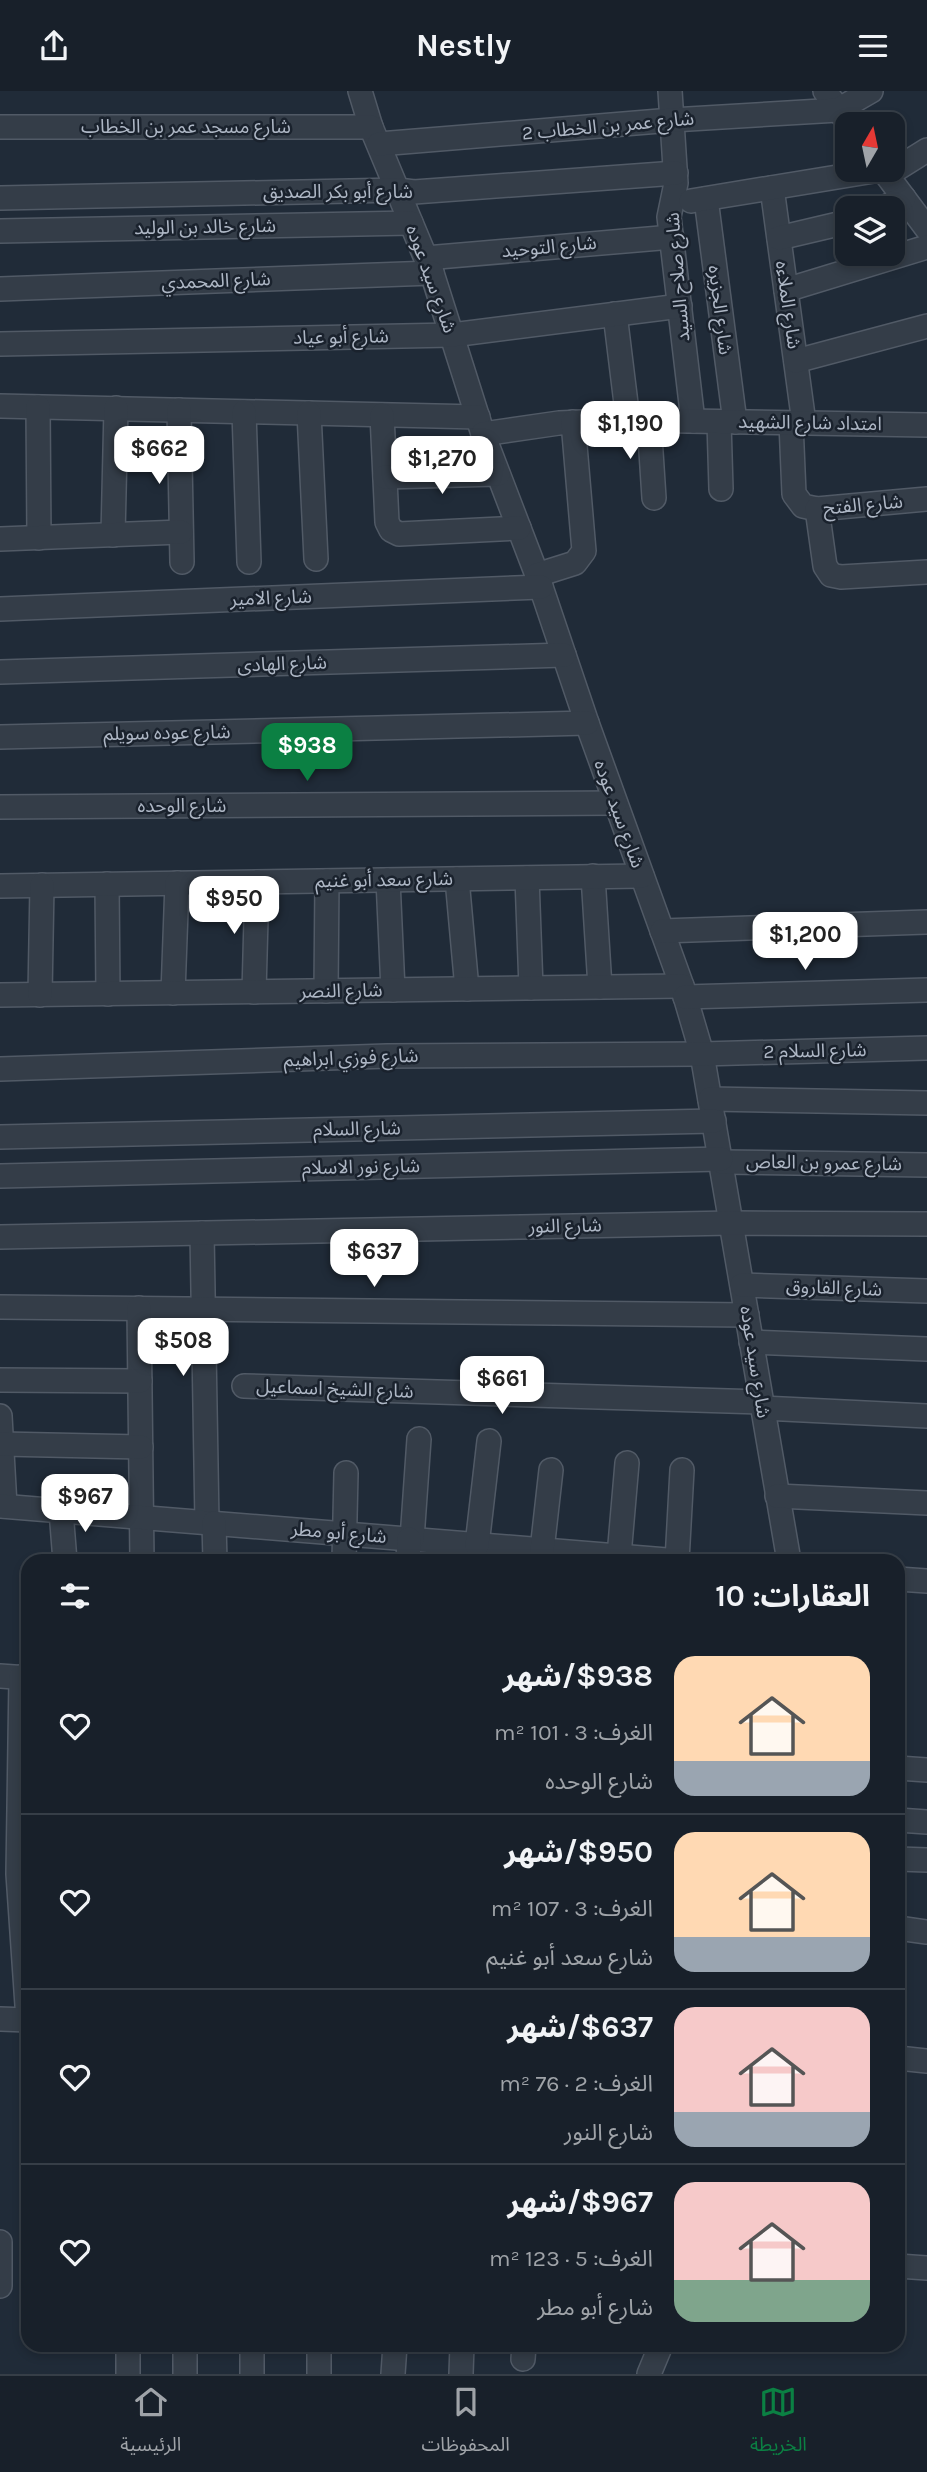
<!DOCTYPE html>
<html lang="ar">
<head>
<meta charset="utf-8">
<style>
	body { margin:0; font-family:Karla,"Noto Sans Arabic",sans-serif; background:#212832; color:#f1f3f6; direction:rtl; height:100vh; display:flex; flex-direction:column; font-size:26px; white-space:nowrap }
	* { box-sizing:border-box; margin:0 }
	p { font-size:23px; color:#9fa3a8 }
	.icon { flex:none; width:38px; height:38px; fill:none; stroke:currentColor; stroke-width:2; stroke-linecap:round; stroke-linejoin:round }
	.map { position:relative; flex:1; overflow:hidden; direction:ltr }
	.side { position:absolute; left:21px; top:1463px; width:884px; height:798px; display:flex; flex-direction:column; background:#18202a; border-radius:21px; box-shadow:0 4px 10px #0003,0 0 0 2px #363e47; direction:rtl }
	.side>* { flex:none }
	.needle { width:46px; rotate:9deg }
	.controls { position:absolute; left:835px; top:21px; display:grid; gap:14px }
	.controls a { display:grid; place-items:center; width:70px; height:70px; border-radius:14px; background:#18202a; box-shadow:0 4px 10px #0003,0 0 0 2px #363e47; font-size:35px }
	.price { position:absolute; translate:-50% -60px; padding:0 16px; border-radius:14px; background:#fff; color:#222; font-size:23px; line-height:46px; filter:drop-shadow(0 2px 4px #0008) }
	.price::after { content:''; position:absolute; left:50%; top:42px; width:21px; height:16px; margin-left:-10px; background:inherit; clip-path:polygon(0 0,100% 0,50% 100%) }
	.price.on { background:#0b8043; color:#fff }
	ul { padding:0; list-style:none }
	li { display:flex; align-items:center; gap:21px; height:175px; padding:0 35px }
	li+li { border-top:2px solid #363e47 }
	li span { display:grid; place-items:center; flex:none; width:196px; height:140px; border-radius:21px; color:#555 }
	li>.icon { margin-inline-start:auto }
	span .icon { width:84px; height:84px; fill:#fffc; stroke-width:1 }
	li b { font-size:30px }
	h2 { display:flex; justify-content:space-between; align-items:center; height:84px; padding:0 35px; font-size:30px }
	header { display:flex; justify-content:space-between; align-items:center; height:91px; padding:0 35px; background:#18202a; font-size:32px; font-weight:700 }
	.tab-bar { display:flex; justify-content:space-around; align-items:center; height:98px; border-top:2px solid #363e47; background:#18202a; font-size:19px; color:#9fa3a8 }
	.tab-bar a { display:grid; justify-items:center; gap:4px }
	.tab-bar .on { color:#0b8043 }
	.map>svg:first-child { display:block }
</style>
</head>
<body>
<header><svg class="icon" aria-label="menu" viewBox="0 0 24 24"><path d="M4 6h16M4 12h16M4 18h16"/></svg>Nestly<svg class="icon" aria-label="share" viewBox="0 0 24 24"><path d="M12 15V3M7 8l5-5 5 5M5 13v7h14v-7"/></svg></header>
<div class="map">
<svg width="927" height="2283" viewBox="0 0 927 2283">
	<rect width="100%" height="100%" fill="#202b38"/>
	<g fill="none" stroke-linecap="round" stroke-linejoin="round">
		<defs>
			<g id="minor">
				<polyline points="360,0 371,36 432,182 483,343 537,484 587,632 682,895 702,963 789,1470"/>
				<polyline points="670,0 676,92 669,126 693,330"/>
				<polyline points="825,0 849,33"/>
				<polyline points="0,36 371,36"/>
				<polyline points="379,53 672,29 838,19 871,0"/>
				<polyline points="883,79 927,138"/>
				<polyline points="887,84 927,59"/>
				<polyline points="772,97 804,332"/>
				<polyline points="0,107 398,99 414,101 676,82"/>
				<polyline points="706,108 735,331"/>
				<polyline points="691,110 880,79"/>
				<polyline points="883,117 904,107"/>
				<polyline points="0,140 411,132"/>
				<polyline points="779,147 847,131"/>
				<polyline points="426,167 672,146"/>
				<polyline points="0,198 432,182"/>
				<polyline points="786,199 927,156"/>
				<polyline points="615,223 628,329"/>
				<polyline points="0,253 452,244 680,215"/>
				<polyline points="796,270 927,235"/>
				<polyline points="0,315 478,326"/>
				<polyline points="38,316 39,447"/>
				<polyline points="179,319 182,471"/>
				<polyline points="244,321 249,471"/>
				<polyline points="309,322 316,468"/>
				<polyline points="382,324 387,431 391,439 399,443 519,437"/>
				<polyline points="649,330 654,407"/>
				<polyline points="719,331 721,398"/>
				<polyline points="791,332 794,403 803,415 817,418 927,408"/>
				<polyline points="483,343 559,332 628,329 927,334"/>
				<polyline points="385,386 498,383"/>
				<polyline points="817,418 825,475 831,484 841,486 927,481"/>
				<polyline points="113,444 116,317"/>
				<polyline points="0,448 181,441"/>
				<polyline points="537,484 575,472 584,460 573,331"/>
				<polyline points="0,518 541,496"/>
				<polyline points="0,581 564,564"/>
				<polyline points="0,646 587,632"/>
				<polyline points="0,716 615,712"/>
				<polyline points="593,785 600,896"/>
				<polyline points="527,787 531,897"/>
				<polyline points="457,788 467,898"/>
				<polyline points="388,789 393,899"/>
				<polyline points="107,793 108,903"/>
				<polyline points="0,795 642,785"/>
				<polyline points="662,840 927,831"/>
				<polyline points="326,900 327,790"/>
				<polyline points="254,901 257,791"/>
				<polyline points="173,902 177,792"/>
				<polyline points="0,904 682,895"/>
				<polyline points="40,904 42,794"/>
				<polyline points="685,906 927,899"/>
				<polyline points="0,978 387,965 702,963 927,957"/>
				<polyline points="710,1008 927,1012"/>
				<polyline points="0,1046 714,1030"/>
				<polyline points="722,1071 927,1074"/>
				<polyline points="0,1085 721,1068"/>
				<polyline points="202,1142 207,1431"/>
				<polyline points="0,1146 732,1132 927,1133"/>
				<polyline points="742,1194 927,1200"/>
				<polyline points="0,1216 747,1224"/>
				<polyline points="139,1217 142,1470"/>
				<polyline points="751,1251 927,1258"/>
				<polyline points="0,1289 140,1290"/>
				<polyline points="244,1295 761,1311"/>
				<polyline points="762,1317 927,1325"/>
				<polyline points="0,1325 5,1415"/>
				<polyline points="2,1353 141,1356"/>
				<polyline points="777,1405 927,1412"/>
				<polyline points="0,1415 679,1470"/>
				<polyline points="61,1420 65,1470"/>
				<polyline points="214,1432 215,1470"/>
				<polyline points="412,1448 419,1348"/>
				<polyline points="477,1454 489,1350"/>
				<polyline points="542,1459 551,1379"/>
				<polyline points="619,1465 627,1372"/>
				<polyline points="344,1470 346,1382"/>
				<polyline points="408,1470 409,1448"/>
				<polyline points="677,1470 682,1379"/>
				<polyline points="898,1488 927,1490"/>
				<polyline points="0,1585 28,1587"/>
				<polyline points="21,1586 18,1783 28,1929"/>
				<polyline points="898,1677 927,1679"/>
				<polyline points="898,1729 927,1731"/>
				<polyline points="898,1768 927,1769"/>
				<polyline points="898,1837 927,1841"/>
				<polyline points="0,1928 28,1929"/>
				<polyline points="898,1967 927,1970"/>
				<polyline points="0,2151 0,2195"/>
				<polyline points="898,2175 927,2177"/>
				<polyline points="319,2254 319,2283"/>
				<polyline points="523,2268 524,2254"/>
				<polyline points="128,2283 128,2254"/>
				<polyline points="185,2283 185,2254"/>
				<polyline points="252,2283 252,2254"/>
				<polyline points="393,2283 395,2254"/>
				<polyline points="461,2283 462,2254"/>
				<polyline points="649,2283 661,2254"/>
			</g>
		</defs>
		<use href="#minor" stroke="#515a66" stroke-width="26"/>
		<use href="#minor" stroke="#343d48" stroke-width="23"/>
	</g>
	<g text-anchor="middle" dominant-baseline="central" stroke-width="5" stroke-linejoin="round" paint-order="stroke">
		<g font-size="19" fill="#aeb7c5" stroke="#1a222d">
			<text transform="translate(608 35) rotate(-5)">شارع عمر بن الخطاب 2</text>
			<text x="186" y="36">شارع مسجد عمر بن الخطاب</text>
			<text x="338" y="101">شارع أبو بكر الصديق</text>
			<text transform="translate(205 136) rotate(-1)">شارع خالد بن الوليد</text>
			<text transform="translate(549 156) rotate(-5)">شارع التوحيد</text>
			<text transform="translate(678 186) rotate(-95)">شارع صلاح السيد</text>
			<text transform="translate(431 188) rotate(70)">شارع سيد عوده</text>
			<text transform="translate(216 190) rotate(-2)">شارع المحمدي</text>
			<text transform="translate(788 214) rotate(82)">شارع الملاءه</text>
			<text transform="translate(720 219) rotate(83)">شارع الجزيره</text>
			<text transform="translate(341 246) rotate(-1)">شارع أبو عياد</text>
			<text transform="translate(810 332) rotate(1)">امتداد شارع الشهيد</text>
			<text transform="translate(863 414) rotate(-5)">شارع الفتح</text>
			<text transform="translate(271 507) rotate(-2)">شارع الامير</text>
			<text transform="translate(282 573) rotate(-2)">شارع الهادى</text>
			<text transform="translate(167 642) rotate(-1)">شارع عوده سويلم</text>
			<text x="182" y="715">شارع الوحده</text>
			<text transform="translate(619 723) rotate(70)">شارع سيد عوده</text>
			<text transform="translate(384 789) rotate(-1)">شارع سعد أبو غنيم</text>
			<text transform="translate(341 900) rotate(-1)">شارع النصر</text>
			<text transform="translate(815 960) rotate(-1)">شارع السلام 2</text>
			<text transform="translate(351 967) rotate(-2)">شارع فوزي ابراهيم</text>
			<text transform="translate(357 1038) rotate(-1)">شارع السلام</text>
			<text transform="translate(824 1072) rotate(1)">شارع عمرو بن العاص</text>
			<text transform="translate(361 1076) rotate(-1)">شارع نور الاسلام</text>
			<text transform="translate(565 1135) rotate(-1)">شارع النور</text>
			<text transform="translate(834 1197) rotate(2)">شارع الفاروق</text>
			<text transform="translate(755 1271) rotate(81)">شارع سيد عوده</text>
			<text transform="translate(335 1298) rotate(2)">شارع الشيخ اسماعيل</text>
			<text transform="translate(339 1442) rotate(5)">شارع أبو مطر</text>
		</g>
	</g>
</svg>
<div class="controls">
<a><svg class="needle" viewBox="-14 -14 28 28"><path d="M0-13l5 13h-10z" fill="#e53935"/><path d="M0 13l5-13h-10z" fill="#9fa3a8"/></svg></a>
<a><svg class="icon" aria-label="layers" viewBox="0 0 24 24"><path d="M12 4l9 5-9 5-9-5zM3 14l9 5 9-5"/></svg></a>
</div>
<b class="price" style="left:630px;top:370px">$1,190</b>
<b class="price" style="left:159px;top:395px">$662</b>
<b class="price" style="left:442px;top:405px">$1,270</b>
<b class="price on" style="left:307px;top:692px">$938</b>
<b class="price" style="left:234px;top:845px">$950</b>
<b class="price" style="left:805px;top:881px">$1,200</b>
<b class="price" style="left:374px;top:1198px">$637</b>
<b class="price" style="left:183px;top:1287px">$508</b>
<b class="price" style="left:502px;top:1325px">$661</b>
<b class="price" style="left:85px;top:1443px">$967</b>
<section class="side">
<h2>العقارات: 10<svg class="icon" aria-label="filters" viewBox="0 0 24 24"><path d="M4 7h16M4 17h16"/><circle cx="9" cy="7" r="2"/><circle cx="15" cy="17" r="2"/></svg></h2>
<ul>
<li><span style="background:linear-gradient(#ffd9b3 75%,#9aa5b1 0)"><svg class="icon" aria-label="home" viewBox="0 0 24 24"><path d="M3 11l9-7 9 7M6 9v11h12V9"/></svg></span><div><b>$938/شهر</b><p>الغرف: 3 · 101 m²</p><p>شارع الوحده</p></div><svg class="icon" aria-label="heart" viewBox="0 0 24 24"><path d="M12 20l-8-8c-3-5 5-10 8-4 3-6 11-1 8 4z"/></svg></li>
<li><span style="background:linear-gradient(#ffd9b3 75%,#9aa5b1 0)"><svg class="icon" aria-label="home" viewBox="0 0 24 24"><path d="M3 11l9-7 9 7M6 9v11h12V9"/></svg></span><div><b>$950/شهر</b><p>الغرف: 3 · 107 m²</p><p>شارع سعد أبو غنيم</p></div><svg class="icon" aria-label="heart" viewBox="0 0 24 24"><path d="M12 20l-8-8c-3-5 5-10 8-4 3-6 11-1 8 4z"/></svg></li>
<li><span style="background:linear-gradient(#f6c9c9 75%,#9aa5b1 0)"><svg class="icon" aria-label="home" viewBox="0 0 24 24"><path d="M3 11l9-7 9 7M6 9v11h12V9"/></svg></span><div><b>$637/شهر</b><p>الغرف: 2 · 76 m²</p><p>شارع النور</p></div><svg class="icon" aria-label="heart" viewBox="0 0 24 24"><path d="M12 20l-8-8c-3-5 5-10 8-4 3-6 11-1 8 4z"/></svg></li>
<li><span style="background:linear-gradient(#f6c9c9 70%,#7fa58c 0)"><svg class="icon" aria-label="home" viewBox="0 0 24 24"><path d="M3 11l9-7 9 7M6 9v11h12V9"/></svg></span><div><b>$967/شهر</b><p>الغرف: 5 · 123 m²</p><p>شارع أبو مطر</p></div><svg class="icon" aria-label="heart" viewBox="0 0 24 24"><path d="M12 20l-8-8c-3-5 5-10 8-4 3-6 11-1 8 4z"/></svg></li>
</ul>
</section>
</div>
<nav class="tab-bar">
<a class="on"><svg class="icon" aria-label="map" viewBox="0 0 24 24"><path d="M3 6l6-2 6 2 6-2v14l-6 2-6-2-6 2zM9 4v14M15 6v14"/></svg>الخريطة</a>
<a><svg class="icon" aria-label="saved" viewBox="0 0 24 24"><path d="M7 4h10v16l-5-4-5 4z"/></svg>المحفوظات</a>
<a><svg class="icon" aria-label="home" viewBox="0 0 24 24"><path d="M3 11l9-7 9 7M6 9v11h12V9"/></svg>الرئيسية</a>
</nav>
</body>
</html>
